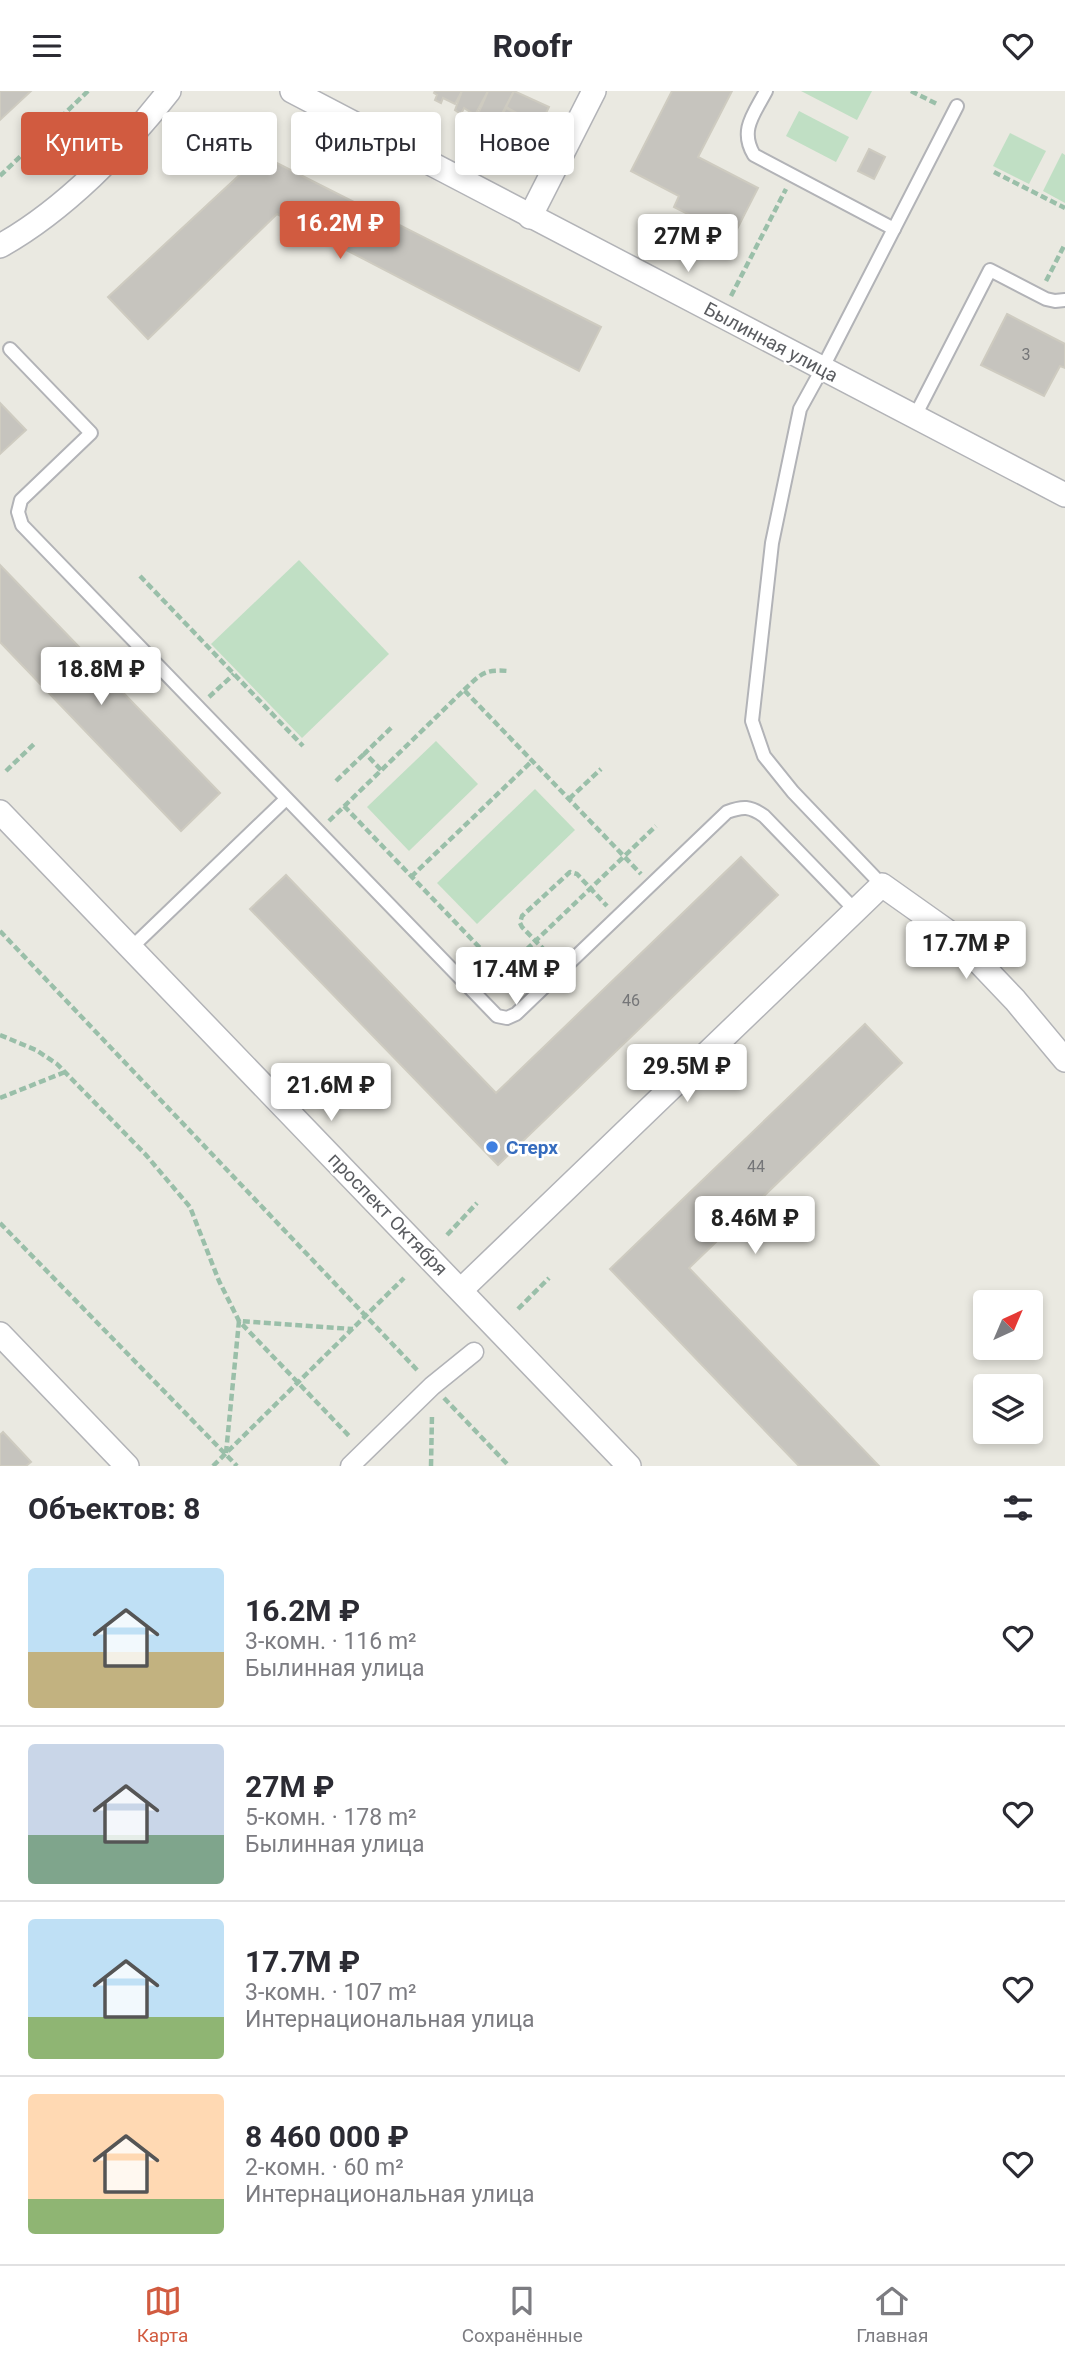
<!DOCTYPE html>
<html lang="ru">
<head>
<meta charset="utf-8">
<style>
	body { margin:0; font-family:Roboto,sans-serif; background:#f2f2f3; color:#2b2b33; height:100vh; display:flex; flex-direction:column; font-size:26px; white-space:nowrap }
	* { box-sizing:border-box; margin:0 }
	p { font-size:23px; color:#7c7c81 }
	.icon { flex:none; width:38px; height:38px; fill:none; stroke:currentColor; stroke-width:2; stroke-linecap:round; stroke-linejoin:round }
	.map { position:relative; height:1375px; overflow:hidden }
	.sheet { display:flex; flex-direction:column; background:#fff; flex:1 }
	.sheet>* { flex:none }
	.hud { position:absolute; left:21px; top:21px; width:700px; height:63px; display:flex; gap:14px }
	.needle { width:46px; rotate:44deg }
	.fabs { position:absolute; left:973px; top:1199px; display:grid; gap:14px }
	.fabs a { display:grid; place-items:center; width:70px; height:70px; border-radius:7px; background:#fff; box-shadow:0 4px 10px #0003; font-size:35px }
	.price { position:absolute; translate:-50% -60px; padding:0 16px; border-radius:7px; background:#fff; color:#222; font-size:23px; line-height:46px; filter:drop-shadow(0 2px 4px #0008) }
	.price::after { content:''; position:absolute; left:50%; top:42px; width:21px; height:16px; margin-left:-10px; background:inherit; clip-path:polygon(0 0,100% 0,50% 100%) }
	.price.selected { background:#d15b40; color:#fff }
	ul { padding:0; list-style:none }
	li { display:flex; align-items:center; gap:21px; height:175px; padding:0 28px }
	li+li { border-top:2px solid #e1e1e2 }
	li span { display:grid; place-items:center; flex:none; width:196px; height:140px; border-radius:7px; color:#555 }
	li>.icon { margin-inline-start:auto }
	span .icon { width:84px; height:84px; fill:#fffc; stroke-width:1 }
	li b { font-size:30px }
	h2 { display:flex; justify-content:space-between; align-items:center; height:84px; padding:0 28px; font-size:30px }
	.tag { padding:0 24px; border-radius:7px; background:#fff; box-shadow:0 4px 10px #0003; font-size:24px; line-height:63px }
	.tag.selected { background:#d15b40; color:#fff }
	header { display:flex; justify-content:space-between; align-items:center; height:91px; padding:0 28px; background:#fff; font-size:32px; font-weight:700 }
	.menu { display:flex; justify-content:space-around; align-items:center; height:98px; border-top:2px solid #e1e1e2; background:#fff; font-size:19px; color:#7c7c81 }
	.menu a { display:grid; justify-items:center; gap:4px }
	.menu .selected { color:#d15b40 }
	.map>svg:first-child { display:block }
</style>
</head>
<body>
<header><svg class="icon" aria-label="menu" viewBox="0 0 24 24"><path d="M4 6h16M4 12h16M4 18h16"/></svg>Roofr<svg class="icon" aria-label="heart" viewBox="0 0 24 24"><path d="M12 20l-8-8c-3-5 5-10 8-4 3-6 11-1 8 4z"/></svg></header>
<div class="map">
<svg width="1065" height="1375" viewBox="0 0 1065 1375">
	<rect width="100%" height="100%" fill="#eae9e1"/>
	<g fill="#c0dfc4">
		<polygon points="801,0 872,0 857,29"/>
		<polygon points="799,20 849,46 836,71 786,45"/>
		<polygon points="1010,42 1046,60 1029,93 993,75"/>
		<polygon points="1062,62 1065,64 1065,112 1043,100"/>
		<polygon points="299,469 389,563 302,647 211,553"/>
		<polygon points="436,650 478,693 409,760 367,716"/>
		<polygon points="535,698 575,739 477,833 437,792"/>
	</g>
	<g fill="#c6c4be" stroke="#cecbc0" stroke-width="2">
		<polygon points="0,0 31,0 0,29"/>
		<polygon points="435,0 462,0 455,13 443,7 441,12 435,9 437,4 434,2"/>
		<polygon points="462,0 488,0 475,24 464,17 461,23 455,19"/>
		<polygon points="488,0 514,0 496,34 484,28 481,33 475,30"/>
		<polygon points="514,0 549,16 544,26 539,23 535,32 506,16"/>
		<polygon points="672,0 732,0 698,66 758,97 733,146 674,116 679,105 631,80"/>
		<polygon points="506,17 534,32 530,40 535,43 530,52 496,34"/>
		<polygon points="869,58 885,66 874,88 858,80"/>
		<polygon points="261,64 601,236 579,280 277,123 148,248 108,206"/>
		<polygon points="1007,223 1065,253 1065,277 1060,275 1044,305 981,274"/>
		<polygon points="0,312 26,339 0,363"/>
		<polygon points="0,474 220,702 181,740 0,551"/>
		<polygon points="741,766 778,804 498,1074 250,818 286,784 496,1002"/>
		<polygon points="865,933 902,972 689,1177 879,1375 799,1375 610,1178"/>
		<polygon points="3,1341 31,1371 26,1375 0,1375 0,1344"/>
	</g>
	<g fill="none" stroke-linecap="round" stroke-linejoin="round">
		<defs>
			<g id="service">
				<path d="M766 0C754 23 739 39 754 64L894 138"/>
				<path d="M10 258 91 342 21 409 18 421 22 434 497 925 507 927 516 923 727 721C743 715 750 715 764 725L856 820"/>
				<polyline points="914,327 990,179 1046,208 1055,210 1065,209"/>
				<polyline points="882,794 793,701 764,665 752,630 772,452 800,318 822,278 957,15"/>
				<polyline points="131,857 286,708"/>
			</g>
			<polyline id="pedestrian" points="350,1375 432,1295 474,1261"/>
			<g id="minor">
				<polyline points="292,0 1065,404"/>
				<polyline points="530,126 594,0"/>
				<path d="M0 155C63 120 125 57 169 0"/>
				<polyline points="0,721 629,1375"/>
				<polyline points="461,1199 882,794 954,845 1015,909 1065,969"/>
				<polyline points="0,1243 127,1375"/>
			</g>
		</defs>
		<use href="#service" stroke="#b2b3b7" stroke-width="16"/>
		<use href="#pedestrian" stroke="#b2b3b7" stroke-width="21"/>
		<use href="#minor" stroke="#b2b3b7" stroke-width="26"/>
		<g stroke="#9abfa9" stroke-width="4.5" stroke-dasharray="7 3.5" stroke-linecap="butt">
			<polyline points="911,0 939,14"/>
			<polyline points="994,81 1065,117"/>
			<polyline points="0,85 88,0"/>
			<polyline points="1046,190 1065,153"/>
			<polyline points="731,205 786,98"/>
			<polyline points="140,485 303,655"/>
			<path d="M464 599C481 583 484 578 508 580"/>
			<polyline points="209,606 234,583"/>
			<polyline points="381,679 365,662 392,636"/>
			<polyline points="6,680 35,652"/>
			<polyline points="336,690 365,662"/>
			<polyline points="569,708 601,678"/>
			<polyline points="344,715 503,881 656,735"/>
			<polyline points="329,730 464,599 641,783"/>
			<polyline points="411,786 532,670"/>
			<polyline points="0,840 419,1281"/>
			<polyline points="553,868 522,836 520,832 522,825 570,781 577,783 607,815"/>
			<polyline points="503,881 520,898"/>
			<polyline points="0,944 36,959 57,973 146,1064 190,1116 219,1190 239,1230 351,1347"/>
			<polyline points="0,1007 65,981"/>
			<polyline points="0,1132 237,1375"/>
			<polyline points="447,1144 477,1112"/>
			<polyline points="518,1218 549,1187"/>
			<polyline points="444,1307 509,1375"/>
			<polyline points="226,1362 239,1230 353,1238"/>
			<polyline points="213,1375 404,1187"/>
			<polyline points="431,1375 432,1324"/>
		</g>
		<use href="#service" stroke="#fff" stroke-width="12"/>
		<use href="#pedestrian" stroke="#fff" stroke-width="18"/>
		<use href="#minor" stroke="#fff" stroke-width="23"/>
	</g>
	<circle fill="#3f7fe0" stroke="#fff" stroke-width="2.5" cx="492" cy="1056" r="7"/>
	<g text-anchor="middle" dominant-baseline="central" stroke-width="5" stroke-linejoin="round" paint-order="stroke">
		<g font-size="16" fill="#757678">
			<text x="1026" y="263">3</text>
			<text x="631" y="909">46</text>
			<text x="756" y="1075">44</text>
		</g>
		<g font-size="19" fill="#5a5c60" stroke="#fff">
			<text transform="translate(771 251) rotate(28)">Былинная улица</text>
			<text transform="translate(388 1123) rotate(46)">проспект Октября</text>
		</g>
		<g font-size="19" font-weight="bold" fill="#366cbe" stroke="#fff" text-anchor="start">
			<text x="506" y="1056">Стерх</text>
		</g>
	</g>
</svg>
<div class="fabs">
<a><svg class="needle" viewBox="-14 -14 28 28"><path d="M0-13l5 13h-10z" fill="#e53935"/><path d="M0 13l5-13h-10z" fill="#7c7c81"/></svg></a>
<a><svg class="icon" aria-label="layers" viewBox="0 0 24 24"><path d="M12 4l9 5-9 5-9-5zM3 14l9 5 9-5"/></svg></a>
</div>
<b class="price selected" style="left:340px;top:170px">16.2M ₽</b>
<b class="price" style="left:688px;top:183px">27M ₽</b>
<b class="price" style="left:101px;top:616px">18.8M ₽</b>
<b class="price" style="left:966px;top:890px">17.7M ₽</b>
<b class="price" style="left:516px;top:916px">17.4M ₽</b>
<b class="price" style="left:687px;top:1013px">29.5M ₽</b>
<b class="price" style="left:331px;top:1032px">21.6M ₽</b>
<b class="price" style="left:755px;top:1165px">8.46M ₽</b>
<div class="hud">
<a class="tag selected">Купить</a>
<a class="tag">Снять</a>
<a class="tag">Фильтры</a>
<a class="tag">Новое</a>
</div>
</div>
<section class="sheet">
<h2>Объектов: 8<svg class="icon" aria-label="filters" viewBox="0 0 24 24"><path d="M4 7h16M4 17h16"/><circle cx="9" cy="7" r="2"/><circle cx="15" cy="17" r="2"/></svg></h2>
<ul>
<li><span style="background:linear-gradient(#bfe0f5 60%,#c2b280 0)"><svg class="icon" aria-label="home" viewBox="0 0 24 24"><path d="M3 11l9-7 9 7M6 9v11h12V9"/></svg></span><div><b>16.2M ₽</b><p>3-комн. · 116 m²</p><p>Былинная улица</p></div><svg class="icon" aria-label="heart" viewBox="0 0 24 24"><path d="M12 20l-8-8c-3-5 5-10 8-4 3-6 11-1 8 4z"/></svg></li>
<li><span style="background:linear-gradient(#c9d6e8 65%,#7fa58c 0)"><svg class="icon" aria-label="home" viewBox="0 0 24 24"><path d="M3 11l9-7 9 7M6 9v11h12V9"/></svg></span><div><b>27M ₽</b><p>5-комн. · 178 m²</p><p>Былинная улица</p></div><svg class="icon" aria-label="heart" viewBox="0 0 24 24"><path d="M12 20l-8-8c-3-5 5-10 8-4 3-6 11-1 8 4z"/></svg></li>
<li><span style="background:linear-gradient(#bfe0f5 70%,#8fb573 0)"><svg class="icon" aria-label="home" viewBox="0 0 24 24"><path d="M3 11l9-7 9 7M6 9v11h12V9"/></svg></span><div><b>17.7M ₽</b><p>3-комн. · 107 m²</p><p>Интернациональная улица</p></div><svg class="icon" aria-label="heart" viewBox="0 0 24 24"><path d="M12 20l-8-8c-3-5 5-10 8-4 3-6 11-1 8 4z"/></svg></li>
<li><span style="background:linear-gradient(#ffd9b3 75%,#8fb573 0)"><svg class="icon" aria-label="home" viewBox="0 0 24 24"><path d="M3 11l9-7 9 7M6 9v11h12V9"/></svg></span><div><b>8 460 000 ₽</b><p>2-комн. · 60 m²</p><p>Интернациональная улица</p></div><svg class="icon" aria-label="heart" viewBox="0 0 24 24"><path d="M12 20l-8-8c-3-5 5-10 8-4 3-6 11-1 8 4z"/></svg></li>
</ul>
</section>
<nav class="menu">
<a class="selected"><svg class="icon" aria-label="map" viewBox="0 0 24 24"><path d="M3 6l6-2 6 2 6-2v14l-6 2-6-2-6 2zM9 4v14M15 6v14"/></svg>Карта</a>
<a><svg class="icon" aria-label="saved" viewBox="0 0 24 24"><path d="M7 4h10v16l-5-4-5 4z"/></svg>Сохранённые</a>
<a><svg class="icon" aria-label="home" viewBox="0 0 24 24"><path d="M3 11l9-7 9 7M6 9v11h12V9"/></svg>Главная</a>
</nav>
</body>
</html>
